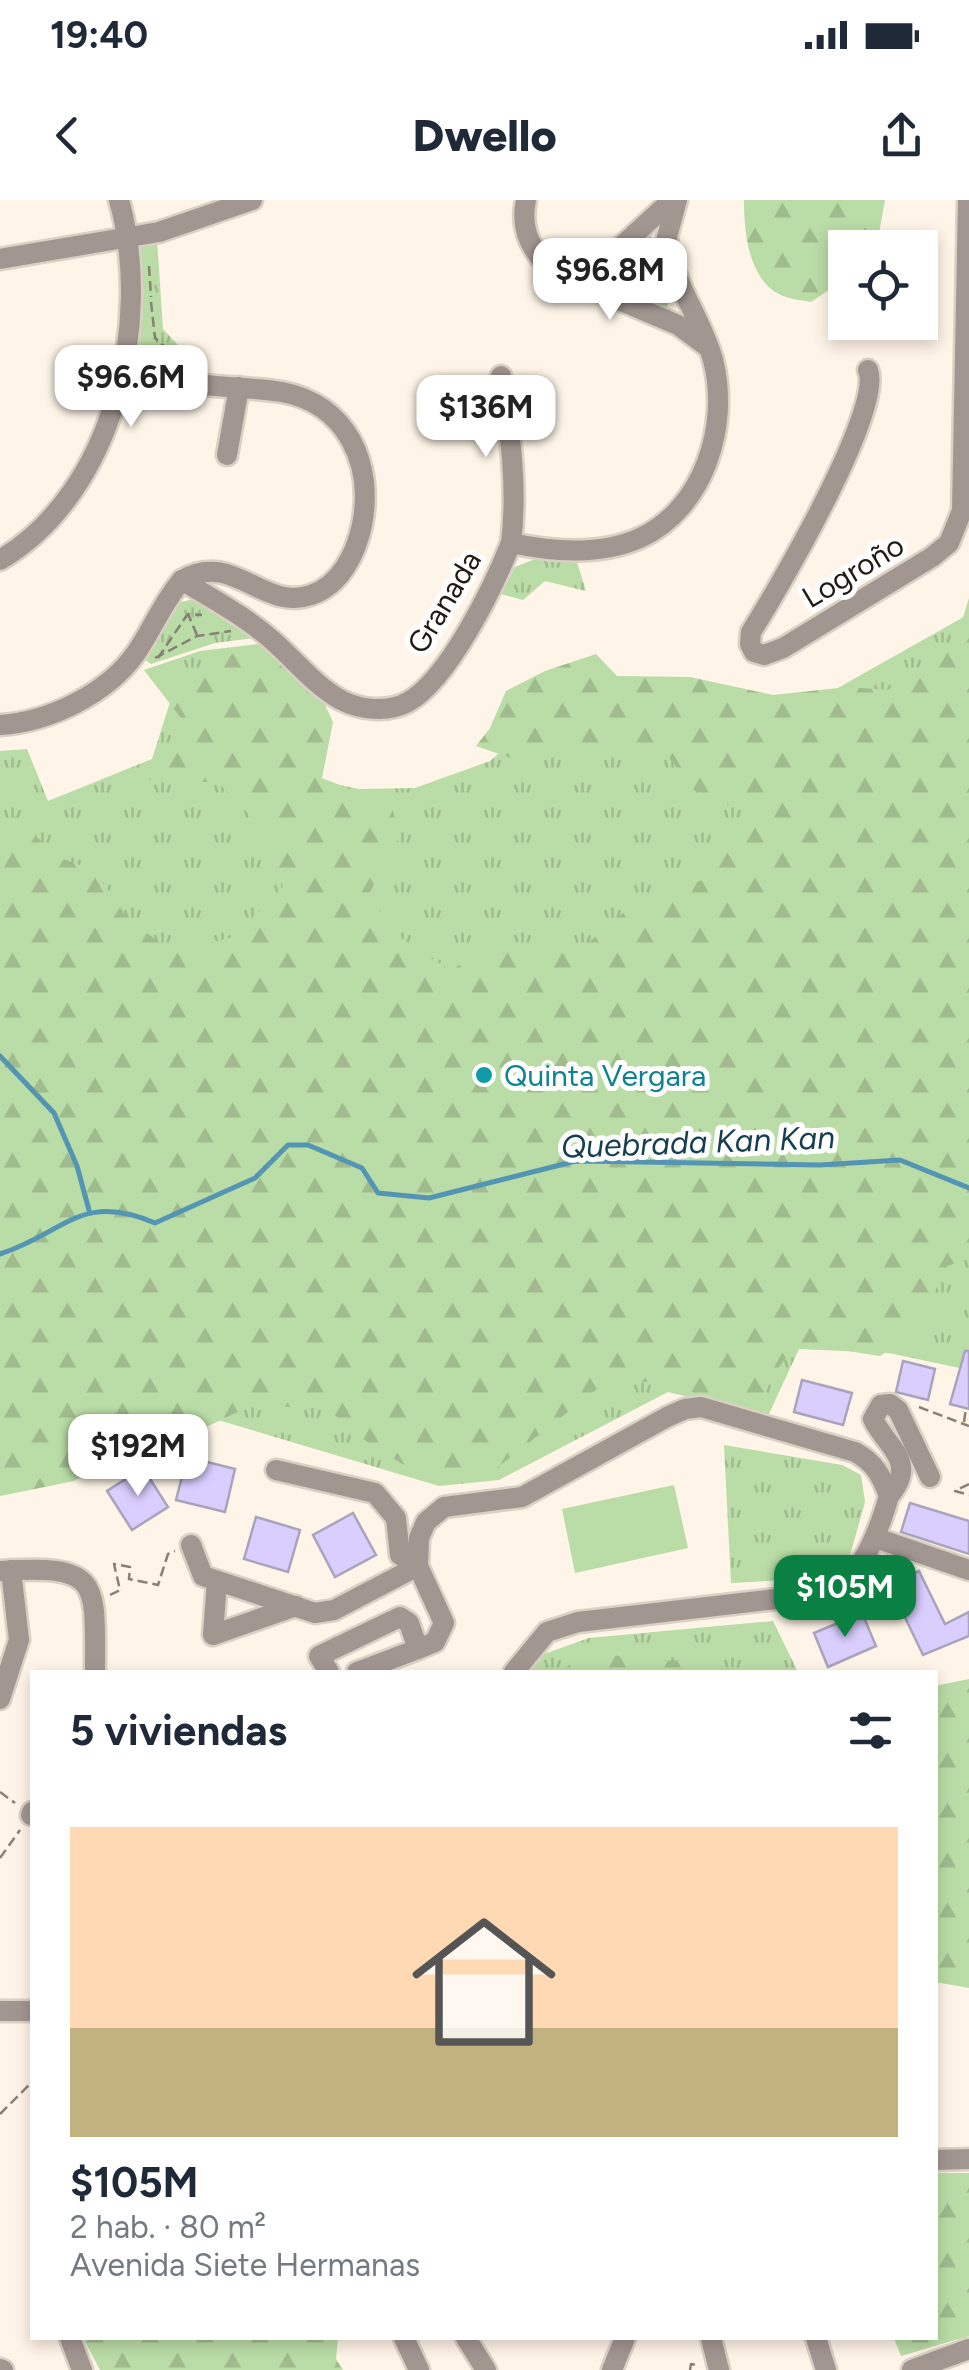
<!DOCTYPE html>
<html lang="es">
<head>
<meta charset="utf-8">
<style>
	body { margin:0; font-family:Figtree,sans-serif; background:#f2f2f3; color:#1f2937; height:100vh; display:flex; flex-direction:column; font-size:38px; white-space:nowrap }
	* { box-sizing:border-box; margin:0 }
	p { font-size:32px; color:#747a83 }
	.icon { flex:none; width:55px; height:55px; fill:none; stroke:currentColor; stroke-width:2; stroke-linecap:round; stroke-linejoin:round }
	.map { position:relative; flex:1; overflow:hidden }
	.panel { position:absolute; left:30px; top:1470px; width:908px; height:670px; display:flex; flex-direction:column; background:#fff; border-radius:0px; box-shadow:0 5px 15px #0003 }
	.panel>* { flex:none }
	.buttons { position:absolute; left:828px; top:30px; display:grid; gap:20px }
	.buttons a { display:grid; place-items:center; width:110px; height:110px; border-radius:0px; background:#fff; box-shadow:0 5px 15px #0003; font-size:50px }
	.price { position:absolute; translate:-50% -85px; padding:0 22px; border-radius:20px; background:#fff; color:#222; font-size:32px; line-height:65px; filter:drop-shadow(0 2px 5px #0008) }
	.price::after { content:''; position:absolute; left:50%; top:60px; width:30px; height:22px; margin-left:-15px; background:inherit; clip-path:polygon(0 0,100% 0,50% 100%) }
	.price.selected { background:#0b8043; color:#fff }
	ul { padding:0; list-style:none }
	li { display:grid; align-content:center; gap:20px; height:530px; padding:0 40px }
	li span { display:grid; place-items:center; height:310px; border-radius:0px; color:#555 }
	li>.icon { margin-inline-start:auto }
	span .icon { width:180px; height:180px; fill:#fffc; stroke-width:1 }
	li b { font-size:42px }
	h2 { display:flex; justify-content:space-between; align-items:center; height:120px; padding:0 40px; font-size:42px }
	.status { display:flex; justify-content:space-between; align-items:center; height:70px; padding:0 50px; background:#fff; direction:ltr }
	.status svg { height:28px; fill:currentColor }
	header { display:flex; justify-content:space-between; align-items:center; height:130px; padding:0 40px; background:#fff; font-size:45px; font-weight:800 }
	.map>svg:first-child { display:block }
</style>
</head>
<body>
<div class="status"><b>19:40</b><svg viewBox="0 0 49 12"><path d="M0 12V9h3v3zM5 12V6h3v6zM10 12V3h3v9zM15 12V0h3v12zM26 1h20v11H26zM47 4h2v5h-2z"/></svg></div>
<header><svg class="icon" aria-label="back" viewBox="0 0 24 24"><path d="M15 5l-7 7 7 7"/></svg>Dwello<svg class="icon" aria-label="share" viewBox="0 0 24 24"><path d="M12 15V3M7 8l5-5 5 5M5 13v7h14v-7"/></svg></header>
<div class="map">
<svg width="969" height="2170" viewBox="0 0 969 2170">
	<defs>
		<pattern id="grass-tufts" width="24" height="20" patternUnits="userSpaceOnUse" patternTransform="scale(2.5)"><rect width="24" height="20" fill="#badca6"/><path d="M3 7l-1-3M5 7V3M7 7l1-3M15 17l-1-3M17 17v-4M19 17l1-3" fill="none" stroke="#a0bc8e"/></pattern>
		<pattern id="forest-firs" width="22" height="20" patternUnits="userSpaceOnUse" patternTransform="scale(2.5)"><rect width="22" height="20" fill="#badca6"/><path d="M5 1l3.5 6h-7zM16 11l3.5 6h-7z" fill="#a0bc8e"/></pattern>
	</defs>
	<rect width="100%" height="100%" fill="#fef4e7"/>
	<g fill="url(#grass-tufts)">
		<polygon points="644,34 653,38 671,99 665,110 615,89 615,70"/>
		<polygon points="157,39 163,129 201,170 135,164 135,43"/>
		<polygon points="540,357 576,359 586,391 545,381 523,400 501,394 515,367"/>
		<polygon points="194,399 261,437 215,443 151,464 144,459 177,403"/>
		<polygon points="969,414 969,1170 889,1153 799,1149 768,1216 668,1192 499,1280 439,1286 198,1214 0,1294 0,551 27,549 48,601 152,559 171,499 144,470 200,451 259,444 321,503 316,580 359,589 415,588 490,561 537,520 781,520"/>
		<polygon points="724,1245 842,1265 861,1275 865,1302 847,1366 826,1378 731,1383"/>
		<polygon points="773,1421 798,1472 522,1472 530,1459 589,1438"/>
	</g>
	<g fill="url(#forest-firs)">
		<path d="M744 0H885L878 39 885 47 845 48V79L811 102C801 100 788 99 779 94 748 78 744 31 744 0Z"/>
		<polygon points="969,398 969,1059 947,1066 914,1136 880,1156 796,1143 757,1199 724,1202 666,1184 611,1178 494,1270 431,1280 376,1249 326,1208 250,1206 142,1258 95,1269 74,1281 0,1296 0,626 16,616 57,657 94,670 129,720 173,752 233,737 283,687 274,646 260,626 217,581 173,584 145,578 184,522 144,470 198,468 223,455 266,448 315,483 333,522 322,578 392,606 399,638 369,694 396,735 451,771 502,732 540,759 588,743 634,704 711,677 744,611 695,591 658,544 563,545 522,562 476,546 490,528 506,491 545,471 596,454 617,476 690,477 773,495 848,487 888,490 956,440"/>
		<polygon points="594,1452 650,1461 695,1460 728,1472 563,1472 572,1461"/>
		<polygon points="969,1479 969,1788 935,1782 935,1486"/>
		<polygon points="935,1973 969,1973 969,2136 901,2156 894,2138 935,2138"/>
		<polygon points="83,2138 338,2138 336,2159 343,2170 100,2170"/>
	</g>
	<polygon fill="#badca6" points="674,1285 688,1348 575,1373 562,1309"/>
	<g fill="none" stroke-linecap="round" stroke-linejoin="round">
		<g stroke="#5595b4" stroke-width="5">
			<polyline points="0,856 54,913 77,966 89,1010"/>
			<path d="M0 1054C65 1033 81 991 155 1023L255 978 288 945H308L362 968 378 993 429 998 576 961 820 965 900 960 969 988"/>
		</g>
	</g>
	<g fill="#d9cefe" stroke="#a9a4bc" stroke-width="2.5">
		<polygon points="965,1151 969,1151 969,1209 950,1204"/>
		<polygon points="903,1161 935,1169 928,1200 896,1192"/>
		<polygon points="802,1180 852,1193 843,1225 794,1212"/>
		<polygon points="187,1257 235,1269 225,1312 176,1300"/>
		<polygon points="143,1268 168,1307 132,1330 107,1291"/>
		<polygon points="910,1303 969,1321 969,1354 901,1332"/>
		<polygon points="353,1313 376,1355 335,1377 313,1335"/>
		<polygon points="256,1317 300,1330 288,1372 244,1359"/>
		<polygon points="919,1371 945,1424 969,1412 969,1436 923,1455 890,1386"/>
		<polygon points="862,1413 876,1446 828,1467 814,1433"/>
	</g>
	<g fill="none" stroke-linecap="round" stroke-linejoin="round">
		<defs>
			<g id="minor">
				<path d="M526 0C518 38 541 72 579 78L600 66 672 0"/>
				<polyline points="0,59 159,32 252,0"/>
				<polyline points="579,78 607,95 678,125 705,145"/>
				<path d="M868 170C884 209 777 391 751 432L750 444 754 452 764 455 783 448 932 357 949 343 962 311 968 0"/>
				<path d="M501 176C510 231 518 287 511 343"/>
				<path d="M122 178C150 180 178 183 206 185 231 188 257 188 282 192 347 204 374 264 362 325 356 353 341 385 311 395 263 412 233 350 182 380"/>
				<polyline points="227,255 239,187"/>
				<path d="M0 360C115 292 153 121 119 0"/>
				<path d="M0 525C49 522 107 494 136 453 152 430 163 402 182 380 212 399 245 416 272 440 295 460 314 485 341 500 360 510 388 513 408 502 449 479 494 386 511 343 553 352 600 356 640 338 704 309 730 225 713 160 703 123 679 91 669 54L667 37 677 0"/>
				<polyline points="276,1270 375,1293 396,1318 400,1355 418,1366 444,1423 435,1442 418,1449"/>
				<path d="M889 1296C919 1261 886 1247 873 1219L881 1205 890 1204 898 1210 930 1277"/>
				<polyline points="876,1338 969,1370"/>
				<path d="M191 1345 203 1376 315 1413 334 1410 418 1366 419 1338 426 1322 444 1307 522 1297 667 1217 685 1209 701 1207 855 1252C875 1263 881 1275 889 1296 881 1324 863 1377 833 1389 826 1392 818 1393 810 1395L578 1422 547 1432 514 1472"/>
				<path d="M0 1371C102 1364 95 1382 95 1472"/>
				<polyline points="217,1381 213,1435 296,1406"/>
				<polyline points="329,1472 319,1456 400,1417 409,1423 418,1449 357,1472"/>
				<polyline points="0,1499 19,1440 11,1370"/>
				<polyline points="31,1615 32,1612"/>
				<polyline points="0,1811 32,1811"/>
				<polyline points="935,1960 969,1959"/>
				<polyline points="70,2138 82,2170"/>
				<polyline points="404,2138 419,2170"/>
				<polyline points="466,2138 486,2170"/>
				<polyline points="711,2138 719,2170"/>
				<polyline points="816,2138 826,2170"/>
				<polyline points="0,2169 3,2170"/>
				<polyline points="612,2170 625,2138"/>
				<polyline points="912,2170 969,2149"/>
			</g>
		</defs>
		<use href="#minor" stroke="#dad1c5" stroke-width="25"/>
		<g stroke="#888075" stroke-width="2.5" stroke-dasharray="10 5" stroke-linecap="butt">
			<polyline points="149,66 151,97"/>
			<polyline points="151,102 155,138 180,161"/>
			<polyline points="197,435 188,414 202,415"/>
			<polyline points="155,458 197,436 231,431"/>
			<polyline points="158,458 187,415"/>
			<polyline points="919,1207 969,1226"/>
			<polyline points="964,1222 966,1208"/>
			<polyline points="969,1284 955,1291 969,1295"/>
			<polyline points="110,1395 120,1390 114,1364 130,1367 129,1379 158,1385 168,1354 175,1351"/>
			<polyline points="0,1592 15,1603"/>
			<polyline points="0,1658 20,1630"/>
			<polyline points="0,1914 32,1882"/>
			<polyline points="690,2170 691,2164 696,2165"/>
		</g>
		<use href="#minor" stroke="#a29691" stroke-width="20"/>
	</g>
	<circle fill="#0f9aa8" stroke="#fff" stroke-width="4" cx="484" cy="875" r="10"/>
	<g text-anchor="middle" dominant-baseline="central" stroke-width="10" stroke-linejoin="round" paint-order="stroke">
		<g font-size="30" fill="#201a12" stroke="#fff">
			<text transform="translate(853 371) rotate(-31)">Logroño</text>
			<text transform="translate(444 402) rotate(-59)">Granada</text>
		</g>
		<g font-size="30" fill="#0d838f" stroke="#fff" text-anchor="start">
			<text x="504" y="875">Quinta Vergara</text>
		</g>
		<g font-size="32" font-style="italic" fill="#153e51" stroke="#fff">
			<text transform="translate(698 942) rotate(-2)">Quebrada Kan Kan</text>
		</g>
	</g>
</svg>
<div class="buttons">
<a><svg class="icon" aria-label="locate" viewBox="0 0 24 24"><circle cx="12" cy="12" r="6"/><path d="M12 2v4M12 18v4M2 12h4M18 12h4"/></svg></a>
</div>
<b class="price" style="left:610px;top:123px">$96.8M</b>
<b class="price" style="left:131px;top:230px">$96.6M</b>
<b class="price" style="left:486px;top:260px">$136M</b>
<b class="price" style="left:138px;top:1299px">$192M</b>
<b class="price selected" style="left:845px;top:1440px">$105M</b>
<section class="panel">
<h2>5 viviendas<svg class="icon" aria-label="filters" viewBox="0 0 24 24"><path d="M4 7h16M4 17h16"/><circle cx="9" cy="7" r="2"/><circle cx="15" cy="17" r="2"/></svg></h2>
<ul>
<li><span style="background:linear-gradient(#ffd9b3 65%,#c2b280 0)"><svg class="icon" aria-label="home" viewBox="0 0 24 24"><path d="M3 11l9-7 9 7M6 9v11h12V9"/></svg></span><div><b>$105M</b><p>2 hab. · 80 m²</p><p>Avenida Siete Hermanas</p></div></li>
</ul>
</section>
</div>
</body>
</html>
